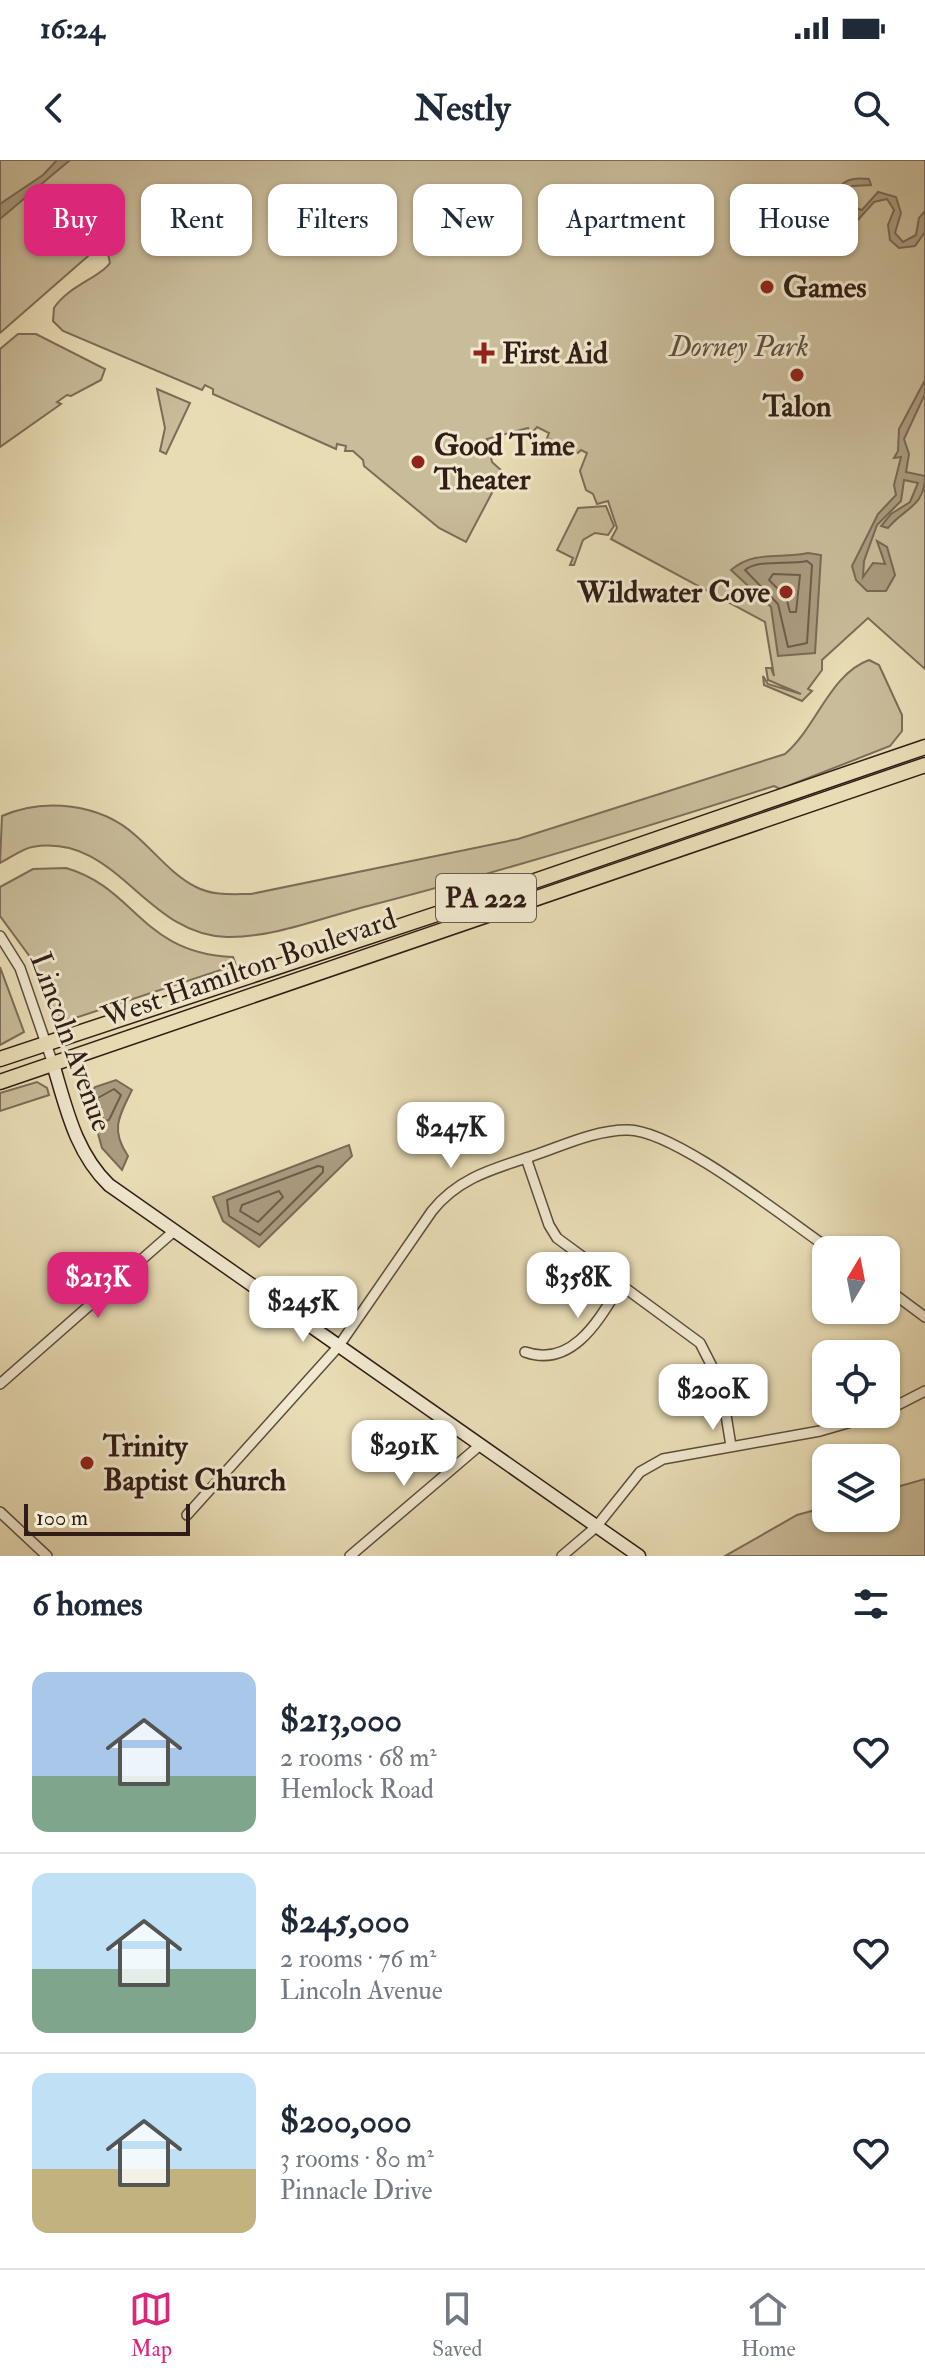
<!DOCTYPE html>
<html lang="en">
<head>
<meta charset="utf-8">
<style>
	body { margin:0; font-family:"IM FELL Double Pica",serif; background:#f2f2f3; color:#1f2937; height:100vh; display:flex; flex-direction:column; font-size:30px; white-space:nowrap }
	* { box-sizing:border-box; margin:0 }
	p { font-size:26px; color:#747a83 }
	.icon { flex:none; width:44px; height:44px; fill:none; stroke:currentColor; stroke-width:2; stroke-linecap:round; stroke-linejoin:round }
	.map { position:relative; height:1396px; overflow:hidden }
	.side { display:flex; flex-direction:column; background:#fff; flex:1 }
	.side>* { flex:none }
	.guide { position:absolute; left:24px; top:24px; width:878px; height:72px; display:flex; gap:16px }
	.needle { width:52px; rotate:10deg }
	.buttons { position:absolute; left:812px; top:1076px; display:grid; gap:16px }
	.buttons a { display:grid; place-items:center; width:88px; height:88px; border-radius:16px; background:#fff; box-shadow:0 2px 6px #0004; font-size:40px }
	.scale { position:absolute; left:24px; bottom:20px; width:166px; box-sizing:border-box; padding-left:8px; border:4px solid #311d16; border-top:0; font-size:22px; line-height:28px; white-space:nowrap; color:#311d16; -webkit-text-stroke:6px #f0e8cf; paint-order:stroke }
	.price { position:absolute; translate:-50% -68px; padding:0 18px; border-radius:16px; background:#fff; color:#222; font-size:26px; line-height:52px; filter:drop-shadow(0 2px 4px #0008) }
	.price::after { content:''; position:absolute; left:50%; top:48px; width:24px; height:18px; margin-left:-12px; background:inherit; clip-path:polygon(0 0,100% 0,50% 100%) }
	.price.selected { background:#db2777; color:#fff }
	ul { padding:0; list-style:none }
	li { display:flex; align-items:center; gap:24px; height:200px; padding:0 32px }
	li+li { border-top:2px solid #e0e1e3 }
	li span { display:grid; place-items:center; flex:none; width:224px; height:160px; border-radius:16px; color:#555 }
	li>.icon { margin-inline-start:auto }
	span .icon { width:96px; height:96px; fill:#fffc; stroke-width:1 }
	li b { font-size:34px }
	h2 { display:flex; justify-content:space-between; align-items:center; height:96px; padding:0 32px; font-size:34px }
	.tag { padding:0 28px; border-radius:16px; background:#fff; box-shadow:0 2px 6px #0004; font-size:28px; line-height:72px }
	.tag.selected { background:#db2777; color:#fff }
	.status { display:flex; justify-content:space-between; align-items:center; height:56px; padding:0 40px; background:#fff; direction:ltr }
	.status svg { height:22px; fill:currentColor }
	header { display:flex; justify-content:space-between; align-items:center; height:104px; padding:0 32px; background:#fff; font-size:36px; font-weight:700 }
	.tabs { display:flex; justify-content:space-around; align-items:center; height:112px; border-top:2px solid #e0e1e3; background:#fff; font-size:22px; color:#747a83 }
	.tabs a { display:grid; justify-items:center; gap:4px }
	.tabs .selected { color:#db2777 }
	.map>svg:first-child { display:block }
</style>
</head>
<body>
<div class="status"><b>16:24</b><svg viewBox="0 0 49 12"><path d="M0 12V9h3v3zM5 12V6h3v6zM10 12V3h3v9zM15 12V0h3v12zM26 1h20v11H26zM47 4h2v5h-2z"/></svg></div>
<header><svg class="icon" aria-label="back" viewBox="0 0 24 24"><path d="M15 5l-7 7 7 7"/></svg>Nestly<svg class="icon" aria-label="search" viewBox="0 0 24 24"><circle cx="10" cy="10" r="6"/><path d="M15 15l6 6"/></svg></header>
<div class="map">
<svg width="925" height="1396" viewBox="0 0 925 1396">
	<rect width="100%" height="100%" fill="#e8dcb5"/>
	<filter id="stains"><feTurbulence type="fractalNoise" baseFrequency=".0025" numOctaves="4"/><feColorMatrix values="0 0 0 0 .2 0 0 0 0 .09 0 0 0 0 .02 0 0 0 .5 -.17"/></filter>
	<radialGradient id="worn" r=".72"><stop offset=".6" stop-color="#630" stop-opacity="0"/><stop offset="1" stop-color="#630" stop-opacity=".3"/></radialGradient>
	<g fill="#c9bc9a" stroke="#7d6c58" stroke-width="2">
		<path d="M0 0H925V509L868 458 822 500V510L808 529 812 531 802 541 764 525 763 516 768 524 801 534 768 520 766 508H771L774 516 765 462 611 379 617 368 608 341 597 344 593 334 586 330 580 311 587 293 581 290 578 293 547 278 549 273 537 267 531 274 528 268 487 279 492 302 503 312 466 382 439 368 364 306 363 300 353 291H345L346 286 337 284 336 289 213 234V229L205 225 202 230 63 171 53 161 54 148C68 126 101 117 110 103L108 94 119 85 111 76 0 173Z"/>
		<polygon points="18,174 36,174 105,209 101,220 71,236 67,235 57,242 61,244 0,287 0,189"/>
		<polygon points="157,229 190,243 166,294 160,291 165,268"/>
		<polygon points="606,346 614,366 608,375 595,373 583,380 574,405 570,405 573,398 557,390 578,348"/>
		<path d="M869 500 879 505 902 555V571L890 586 780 629 774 626C640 669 505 711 368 746 324 757 273 778 227 777 144 775 117 672 32 687 22 689 10 698 0 703L2 656C44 637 101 644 135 675 155 692 172 715 196 727 213 736 233 734 251 734L518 679 785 594C816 568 830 514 869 500Z"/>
		<path d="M66 708C136 728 141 793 233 797L236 805 69 860 61 858 57 851 53 853 36 805 0 756V727L33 709Z"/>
		<polygon points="0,807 24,872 0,885"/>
		<polygon points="37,922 47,928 49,935 0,951 0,933"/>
		<polygon points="925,1319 925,1396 725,1396 797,1355 826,1347 826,1358 886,1358 886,1330"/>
	</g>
	<g fill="#aa9b7f" stroke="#7a6955" stroke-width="2">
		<polygon points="57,0 70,0 0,59 0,44 43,15"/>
		<path d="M869 19 871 25 852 26 846 30V45L862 50 878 32 896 37 901 53 895 73 903 82 916 75 919 58 925 51V72L915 86 899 88 890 80 888 65 894 50 887 39 874 42 856 62 839 48 836 37C840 19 853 17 869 19Z"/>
		<path d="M925 220V234L904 279 909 294 906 312 925 316C925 347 904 348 888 368L881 366 891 354 910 342 918 323 904 320 901 341 877 365 864 401 863 417 873 403 885 404 877 381 887 387 895 415 886 431H867L856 420 852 406 878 354 896 335 894 325 901 297 894 298 898 291 899 269Z"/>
		<path d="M808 393 821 395 815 493 778 496 771 447 731 410C755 390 779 399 808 393Z"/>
		<path d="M116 920 132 930C119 956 110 970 128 996L122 1010 102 988 88 938 95 927Z"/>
		<polygon points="349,985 352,996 259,1087 223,1061 213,1037"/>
	</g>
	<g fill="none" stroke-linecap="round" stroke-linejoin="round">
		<g stroke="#6e5c4a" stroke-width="2">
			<path d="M807 401 812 405 807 483 788 487 778 444 745 410C758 399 789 405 807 401Z"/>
			<polygon points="773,414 800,415 796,452 790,452 786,437 769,420"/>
			<polygon points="114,929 121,935 109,960 104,961 96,939"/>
			<polygon points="318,1006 323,1007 323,1012 260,1075 229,1056 227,1040"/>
			<polygon points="279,1031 283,1037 258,1062 240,1051 242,1045"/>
		</g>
		<defs>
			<g id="street">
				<polyline points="0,776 20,808 53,904"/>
				<polyline points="526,998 549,1065 557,1078 700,1183 721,1224 731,1286"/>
				<polyline points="886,1128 925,1157"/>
				<path d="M525 1192C573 1209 600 1158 621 1124"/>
				<polyline points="0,1224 173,1072"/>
				<polyline points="886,1251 925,1231"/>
				<polyline points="0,1352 47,1396"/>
				<path d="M187 1355 338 1187 432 1051C458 1018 493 1009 532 996 562 986 595 970 627 970 674 969 787 1060 831 1090"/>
				<polyline points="350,1396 479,1286"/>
				<polyline points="562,1396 596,1367 640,1312 663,1299 820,1271 879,1254"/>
			</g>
			<path id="secondary" d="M53 904C66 947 75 992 109 1025L639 1396"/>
			<g id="primary">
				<polyline points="0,899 488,737 925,587"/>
				<polyline points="0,922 925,605"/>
			</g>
		</defs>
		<use href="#street" stroke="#5f4d3e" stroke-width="12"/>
		<use href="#secondary" stroke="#311d16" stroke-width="15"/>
		<use href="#primary" stroke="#311d16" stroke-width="17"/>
		<use href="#street" stroke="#f0e8cf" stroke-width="9"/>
		<use href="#secondary" stroke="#f0e8cf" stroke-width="12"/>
		<use href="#primary" stroke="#e8dcb5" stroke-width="14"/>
	</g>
	<g fill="#8f2418" stroke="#f0e8cf" stroke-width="3">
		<circle cx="767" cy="127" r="8"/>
		<path d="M480 181h8v8h8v8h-8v8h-8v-8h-8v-8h8z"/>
		<circle cx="797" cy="215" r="8"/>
		<circle cx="418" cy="302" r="8"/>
		<circle cx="786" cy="432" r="8"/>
		<circle cx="87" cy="1303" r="8"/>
	</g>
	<g text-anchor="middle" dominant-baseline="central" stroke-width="6" stroke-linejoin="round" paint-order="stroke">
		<rect fill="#f0e8cf" stroke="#6a5a4e" stroke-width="2" x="436" y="714" width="100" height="48" rx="6"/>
		<g font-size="28" font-weight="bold" fill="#311d16">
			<text x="486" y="738">PA 222</text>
		</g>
		<g font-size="30" font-weight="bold" fill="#311d16" stroke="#f0e8cf" text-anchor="start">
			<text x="783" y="127">Games</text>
			<text x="502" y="193">First Aid</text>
			<text x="797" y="246" text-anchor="middle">Talon</text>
			<text x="434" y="285">Good Time<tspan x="434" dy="34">Theater</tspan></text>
			<text x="770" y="432" text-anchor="end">Wildwater Cove</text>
			<text x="103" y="1286">Trinity<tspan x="103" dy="34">Baptist Church</tspan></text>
		</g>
		<g font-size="30" font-style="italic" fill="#5f4d3e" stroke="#f0e8cf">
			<text x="739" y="186">Dorney Park</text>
		</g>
		<g font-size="30" fill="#311d16" stroke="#f0e8cf">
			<text transform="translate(249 808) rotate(-19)">West Hamilton Boulevard</text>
			<text transform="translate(71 882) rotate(70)">Lincoln Avenue</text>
		</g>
	</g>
	<rect width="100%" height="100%" filter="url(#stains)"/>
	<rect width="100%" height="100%" fill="url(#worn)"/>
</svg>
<div class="buttons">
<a><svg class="needle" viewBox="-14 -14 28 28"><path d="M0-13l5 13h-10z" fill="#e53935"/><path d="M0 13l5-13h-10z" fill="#747a83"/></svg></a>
<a><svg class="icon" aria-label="locate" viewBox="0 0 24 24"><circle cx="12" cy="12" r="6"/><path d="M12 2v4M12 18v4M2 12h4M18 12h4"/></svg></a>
<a><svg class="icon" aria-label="layers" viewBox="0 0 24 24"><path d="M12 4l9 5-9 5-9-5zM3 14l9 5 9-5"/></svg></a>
</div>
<div class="scale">100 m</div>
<b class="price" style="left:451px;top:1010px">$247K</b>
<b class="price selected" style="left:98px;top:1160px">$213K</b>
<b class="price" style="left:578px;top:1160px">$358K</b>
<b class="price" style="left:303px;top:1184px">$245K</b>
<b class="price" style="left:713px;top:1272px">$200K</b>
<b class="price" style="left:404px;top:1328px">$291K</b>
<div class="guide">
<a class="tag selected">Buy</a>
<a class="tag">Rent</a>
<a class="tag">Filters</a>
<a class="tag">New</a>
<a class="tag">Apartment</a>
<a class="tag">House</a>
</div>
</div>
<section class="side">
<h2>6 homes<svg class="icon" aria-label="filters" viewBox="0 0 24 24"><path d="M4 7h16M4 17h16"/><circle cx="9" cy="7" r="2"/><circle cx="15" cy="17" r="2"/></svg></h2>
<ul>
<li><span style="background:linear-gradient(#a9c7e8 65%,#7fa58c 0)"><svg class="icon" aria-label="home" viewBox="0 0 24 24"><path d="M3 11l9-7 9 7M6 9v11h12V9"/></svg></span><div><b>$213,000</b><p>2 rooms · 68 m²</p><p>Hemlock Road</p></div><svg class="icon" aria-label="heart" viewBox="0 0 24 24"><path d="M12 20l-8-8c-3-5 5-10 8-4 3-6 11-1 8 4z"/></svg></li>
<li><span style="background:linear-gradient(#bfe0f5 60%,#7fa58c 0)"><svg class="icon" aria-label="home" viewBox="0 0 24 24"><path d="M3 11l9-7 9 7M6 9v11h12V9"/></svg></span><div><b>$245,000</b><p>2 rooms · 76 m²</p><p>Lincoln Avenue</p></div><svg class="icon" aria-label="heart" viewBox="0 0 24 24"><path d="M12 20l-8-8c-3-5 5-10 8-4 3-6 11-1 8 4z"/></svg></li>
<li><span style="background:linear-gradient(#bfe0f5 60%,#c2b280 0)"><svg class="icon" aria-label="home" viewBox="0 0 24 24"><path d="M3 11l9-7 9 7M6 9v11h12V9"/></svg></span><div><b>$200,000</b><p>3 rooms · 80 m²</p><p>Pinnacle Drive</p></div><svg class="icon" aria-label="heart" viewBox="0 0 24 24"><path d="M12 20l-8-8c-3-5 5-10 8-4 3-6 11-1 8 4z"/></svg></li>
</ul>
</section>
<nav class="tabs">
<a class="selected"><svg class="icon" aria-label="map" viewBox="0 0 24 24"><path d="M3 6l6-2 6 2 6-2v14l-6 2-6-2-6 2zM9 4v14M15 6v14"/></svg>Map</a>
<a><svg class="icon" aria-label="saved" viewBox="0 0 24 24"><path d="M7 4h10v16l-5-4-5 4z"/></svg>Saved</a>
<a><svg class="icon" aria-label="home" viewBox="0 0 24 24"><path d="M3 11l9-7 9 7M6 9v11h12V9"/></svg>Home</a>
</nav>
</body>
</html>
